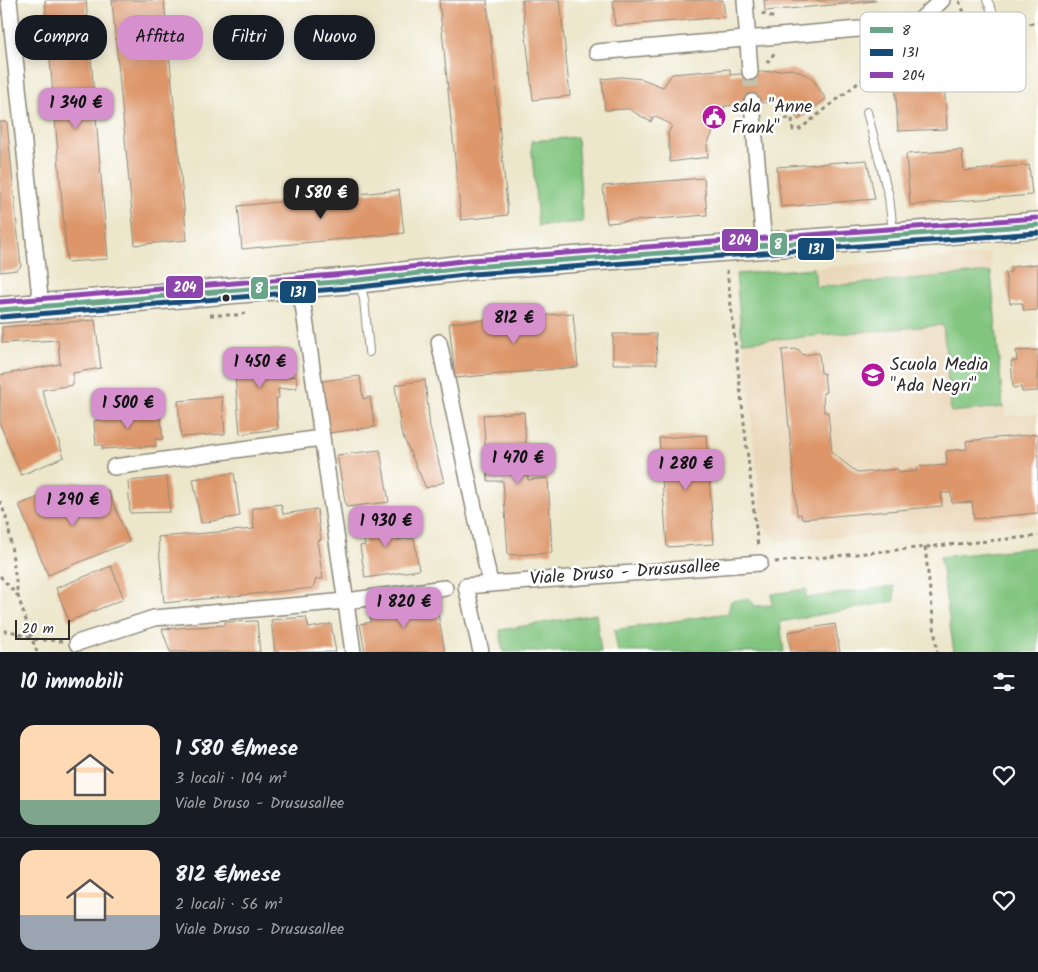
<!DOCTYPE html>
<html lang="it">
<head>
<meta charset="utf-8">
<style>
	body { margin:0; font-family:Kalam,sans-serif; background:#20242c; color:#f1f3f6; height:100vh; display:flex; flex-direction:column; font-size:19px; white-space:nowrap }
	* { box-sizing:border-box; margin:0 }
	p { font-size:16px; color:#9ea1a6 }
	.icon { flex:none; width:28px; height:28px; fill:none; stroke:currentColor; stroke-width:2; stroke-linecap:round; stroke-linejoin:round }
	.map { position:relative; height:652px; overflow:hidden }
	.panel { display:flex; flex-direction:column; background:#171b24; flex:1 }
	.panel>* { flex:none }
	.hud { position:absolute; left:15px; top:15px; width:500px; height:45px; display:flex; gap:10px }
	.scale { position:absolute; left:15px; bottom:12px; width:55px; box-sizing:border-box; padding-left:5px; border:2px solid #2b2b2b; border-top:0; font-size:14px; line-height:18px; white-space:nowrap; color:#2b2b2b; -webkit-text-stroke:4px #fff; paint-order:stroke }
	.price { position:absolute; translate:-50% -42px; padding:0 11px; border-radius:10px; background:#d690ce; color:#111; font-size:16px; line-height:32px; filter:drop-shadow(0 1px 2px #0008) }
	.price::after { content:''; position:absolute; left:50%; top:30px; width:15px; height:11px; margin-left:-8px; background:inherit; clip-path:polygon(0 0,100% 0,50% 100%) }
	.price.on { background:#222; color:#fff }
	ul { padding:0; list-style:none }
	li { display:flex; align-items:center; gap:15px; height:125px; padding:0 20px }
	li+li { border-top:1px solid #363941 }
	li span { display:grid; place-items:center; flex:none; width:140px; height:100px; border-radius:15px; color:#555 }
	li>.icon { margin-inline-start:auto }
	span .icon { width:60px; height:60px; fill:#fffc; stroke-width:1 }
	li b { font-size:21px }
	h2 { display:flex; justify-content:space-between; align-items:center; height:60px; padding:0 20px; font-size:21px }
	.tag { padding:0 18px; border-radius:20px; background:#171b24; box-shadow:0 2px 12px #0003; font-size:18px; line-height:45px }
	.tag.on { background:#d690ce; color:#111 }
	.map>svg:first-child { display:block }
</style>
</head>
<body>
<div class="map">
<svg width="1038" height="652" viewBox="0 0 1038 652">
	<rect width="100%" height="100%" fill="#fff"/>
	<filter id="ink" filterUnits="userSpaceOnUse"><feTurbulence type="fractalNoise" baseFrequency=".02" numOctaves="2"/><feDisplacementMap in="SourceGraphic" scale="10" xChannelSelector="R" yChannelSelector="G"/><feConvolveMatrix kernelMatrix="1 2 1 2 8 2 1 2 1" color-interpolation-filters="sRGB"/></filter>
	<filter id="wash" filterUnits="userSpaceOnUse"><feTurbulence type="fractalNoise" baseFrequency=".0096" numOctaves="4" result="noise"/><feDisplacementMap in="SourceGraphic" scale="20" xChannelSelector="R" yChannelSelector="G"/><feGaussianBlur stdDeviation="1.12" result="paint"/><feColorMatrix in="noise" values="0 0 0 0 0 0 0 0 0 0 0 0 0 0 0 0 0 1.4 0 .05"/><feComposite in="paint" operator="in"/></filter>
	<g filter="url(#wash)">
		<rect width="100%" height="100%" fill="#ece6ca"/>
		<polygon fill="#ead8ba" points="990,254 1005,416 1038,414 1038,524 779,541 763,527 736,274"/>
		<g fill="#81c57f" stroke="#567855">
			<polygon points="577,137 583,222 538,226 531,141"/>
			<polygon points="814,268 816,287 991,272 1003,407 951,412 943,325 742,342 736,274"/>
			<polygon points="1038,547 1038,652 954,652 940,557"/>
			<polygon points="894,586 895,601 780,622 784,652 618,652 614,630 728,613 731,601 749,598 755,606 772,605 772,594 806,589 806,598"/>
			<polygon points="596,614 601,652 503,652 500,630"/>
		</g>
		<g id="blocks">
			<g fill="#dd9669">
				<polygon points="45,0 86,0 108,259 67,262"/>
				<polygon points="112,0 164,0 187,240 135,245"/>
				<polygon points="439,0 487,0 508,215 461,220"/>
				<polygon points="522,0 560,0 570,96 533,100"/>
				<polygon points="613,0 723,0 725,17 615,26"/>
				<polygon points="764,0 876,0 876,1 765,11"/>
				<polygon points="942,50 947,129 898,131 894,63 915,61 914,52"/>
				<polygon points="730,69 730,75 793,69 812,78 826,99 798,120 790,107 774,102 725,106 707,145 708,157 670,162 668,134 672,125 654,116 651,122 629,109 605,110 602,79 621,77 642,79 663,87 672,74"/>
				<polygon points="0,122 7,122 21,266 17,270 0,272"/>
				<polygon points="962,150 964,171 1029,165 1032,195 910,205 906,154"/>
				<polygon points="867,160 875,199 781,207 777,167"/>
				<polygon points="704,178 707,215 607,223 603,186"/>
				<polygon points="399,190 404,233 242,249 238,206"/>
				<polygon points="1038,264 1038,310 1024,311 1022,303 1010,303 1005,273 1011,272 1011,267"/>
				<polygon points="573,313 578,367 455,378 449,323"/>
				<polygon points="95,320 101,368 73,373 73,385 42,390 64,457 21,475 0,424 0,375 60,364 58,340 2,343 2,327"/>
				<polygon points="613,334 656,334 657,364 613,364"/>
				<polygon points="281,349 285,377 296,376 297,388 278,389 279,398 276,398 278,429 240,434 233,353"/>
				<polygon points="798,349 803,355 819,353 821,373 824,373 826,392 823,393 824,412 828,412 832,453 858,473 898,469 899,473 917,471 917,467 947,465 946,451 967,449 966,441 1038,434 1038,513 974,519 972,502 952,503 951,493 941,493 942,506 802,519 801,514 797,515 782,350"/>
				<polygon points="1038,350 1038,391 1022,392 1021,387 1013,388 1011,361 1017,361 1016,351"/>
				<polygon points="360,376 363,399 370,397 375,427 328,433 321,381"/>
				<polygon points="425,380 430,428 444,482 426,488 401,432 395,385"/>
				<polygon points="222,397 225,434 181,437 178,401"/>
				<polygon points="152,410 152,415 160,415 163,439 155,439 156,446 102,449 102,445 96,445 94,421 100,420 100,415"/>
				<polygon points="524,412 528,480 548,478 552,553 508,555 503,481 488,481 483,415"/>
				<polygon points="706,435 714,544 667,547 659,438"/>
				<polygon points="380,450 389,502 346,507 337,455"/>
				<polygon points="234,473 240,516 201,523 193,479"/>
				<polygon points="167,477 170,512 130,513 128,481"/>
				<polygon points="75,482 82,500 108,490 129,542 48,575 19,505"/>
				<polygon points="281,504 283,514 317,509 321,540 317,541 323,579 316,579 313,588 164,603 158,537 254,529 252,508"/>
				<polygon points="393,512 397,540 414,538 419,570 365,578 360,546 365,545 361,517"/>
				<polygon points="111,566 124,599 69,621 56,588"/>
				<polygon points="435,598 445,652 365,652 360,624 371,622 369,610"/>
				<polygon points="306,617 309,628 331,624 336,652 275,652 271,620"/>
				<polygon points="257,621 260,652 170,652 162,629 225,625 225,622"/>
				<polygon points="835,624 840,652 791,652 788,632"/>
			</g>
		</g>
	</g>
	<g filter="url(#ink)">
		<use href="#blocks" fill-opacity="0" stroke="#8c887a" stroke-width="1"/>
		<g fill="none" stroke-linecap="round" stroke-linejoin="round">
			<polyline stroke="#c5c1aa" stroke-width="15" stroke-dasharray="15 8" stroke-linecap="butt" points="750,72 752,102"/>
			<defs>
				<g id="service">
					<polyline points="987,0 992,11"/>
					<polyline points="867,112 889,197 893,232"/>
					<polyline points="360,284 364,299 369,352"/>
				</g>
				<g id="minor">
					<polyline points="9,0 41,307"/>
					<polyline points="745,0 750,72"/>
					<polyline points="597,52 905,25 919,21 942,0"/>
					<polyline points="752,102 764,246"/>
					<polyline points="298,284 300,299 303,305 353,652"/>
					<polyline points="439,342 490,583"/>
					<polyline points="114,467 321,438"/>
					<polyline points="77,643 154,618 346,601 445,588"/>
					<polyline points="481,652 466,586 760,563"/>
				</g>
				<polyline id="primary" points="0,310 359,280 472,267 1038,225"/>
			</defs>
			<use href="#service" stroke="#8c887a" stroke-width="10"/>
			<use href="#minor" stroke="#8c887a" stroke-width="18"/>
			<use href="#primary" stroke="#8c887a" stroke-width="28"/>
			<g stroke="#8c887a" stroke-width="3" stroke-dasharray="4 4" stroke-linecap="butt">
				<polyline points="959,1 971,28 1038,23"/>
				<polyline points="762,13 774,18 774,21"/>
				<polyline points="767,63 775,52"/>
				<polyline points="769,120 792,118 793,130 800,129 911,41"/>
				<polyline points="727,270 758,547"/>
				<polyline points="210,315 239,315 248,312"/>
				<polyline points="0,501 8,523 18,596 32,639 11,631 0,631"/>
				<polyline points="925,547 937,652"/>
				<polyline points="775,562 1038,536"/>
				<polyline points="0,576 17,595"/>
				<polyline points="37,652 32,639 62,641"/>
			</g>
			<use href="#service" stroke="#fff" stroke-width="8"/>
			<use href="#minor" stroke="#fff" stroke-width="15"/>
			<use href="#primary" stroke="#fff" stroke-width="25"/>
			<defs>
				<polyline id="bus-1" points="0,310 359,280 472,267 1038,225"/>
				<polyline id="bus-2" points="1,317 360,287 473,274 1038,233"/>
				<polyline id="bus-3" points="0,302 358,273 471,260 1037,218"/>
			</defs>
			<use href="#bus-1" stroke="#fff" stroke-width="9"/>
			<use href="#bus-2" stroke="#fff" stroke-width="9"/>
			<use href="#bus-3" stroke="#fff" stroke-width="9"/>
			<use href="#bus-1" stroke="#6aa589" stroke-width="5"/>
			<use href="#bus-2" stroke="#144c77" stroke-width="5"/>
			<use href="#bus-3" stroke="#8e44ad" stroke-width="5"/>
		</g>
	</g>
	<defs>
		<symbol id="civic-disc" viewBox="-11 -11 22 22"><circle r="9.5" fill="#b5179e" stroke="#fff"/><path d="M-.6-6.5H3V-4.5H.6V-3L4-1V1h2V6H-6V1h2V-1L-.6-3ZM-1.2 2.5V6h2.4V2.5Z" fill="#fff"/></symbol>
		<symbol id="school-disc" viewBox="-11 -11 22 22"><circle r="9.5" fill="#b5179e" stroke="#fff"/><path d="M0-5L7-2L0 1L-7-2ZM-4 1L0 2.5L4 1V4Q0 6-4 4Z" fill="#fff"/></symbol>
	</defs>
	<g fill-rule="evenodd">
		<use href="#civic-disc" x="700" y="103" width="28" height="28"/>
		<use href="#school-disc" x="859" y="361" width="28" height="28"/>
	</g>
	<circle fill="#2b2b2b" stroke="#fff" stroke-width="2" cx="226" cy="298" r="4.5"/>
	<g text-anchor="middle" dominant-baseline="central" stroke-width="5" stroke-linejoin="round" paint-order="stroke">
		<g font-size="18" fill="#2b2b2b" stroke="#fff" text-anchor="start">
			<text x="732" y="107">sala "Anne<tspan x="732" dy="21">Frank"</tspan></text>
			<text x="890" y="365">Scuola Media<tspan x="890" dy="21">"Ada Negri"</tspan></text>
		</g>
		<g font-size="18" fill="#2b2b2b" stroke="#fff">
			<text transform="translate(625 573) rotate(-4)">Viale Druso - Drususallee</text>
		</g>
	</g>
	<rect x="860" y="12" width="166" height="80" rx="8" fill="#fff" stroke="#bfbfbf" stroke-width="1"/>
	<rect x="870" y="27" width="23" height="6" fill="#6aa589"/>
	<rect x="870" y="49" width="23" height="7" fill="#144c77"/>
	<rect x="870" y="72" width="23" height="6" fill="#8e44ad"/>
	<g font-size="14" fill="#2b2b2b">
		<text x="902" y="35">8</text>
		<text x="902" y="57">131</text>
		<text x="902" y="80">204</text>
	</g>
	<g stroke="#fff" stroke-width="2">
		<rect x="721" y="228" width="38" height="24" rx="5" fill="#8e44ad"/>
		<rect x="769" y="232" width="19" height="24" rx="5" fill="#6aa589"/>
		<rect x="797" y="237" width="38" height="24" rx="5" fill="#144c77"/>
		<rect x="165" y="275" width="39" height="24" rx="5" fill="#8e44ad"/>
		<rect x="250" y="276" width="19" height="24" rx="5" fill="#6aa589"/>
		<rect x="279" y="280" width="38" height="24" rx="5" fill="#144c77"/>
	</g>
	<g font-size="14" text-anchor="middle" font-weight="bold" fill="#fff">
		<text x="740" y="245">204</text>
		<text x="778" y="249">8</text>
		<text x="816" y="254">131</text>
		<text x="185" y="292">204</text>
		<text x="259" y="293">8</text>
		<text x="298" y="297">131</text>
	</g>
</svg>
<div class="scale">20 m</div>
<b class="price" style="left:76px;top:130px">1 340 €</b>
<b class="price on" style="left:321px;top:220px">1 580 €</b>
<b class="price" style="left:514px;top:345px">812 €</b>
<b class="price" style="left:260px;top:389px">1 450 €</b>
<b class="price" style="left:128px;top:430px">1 500 €</b>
<b class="price" style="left:518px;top:485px">1 470 €</b>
<b class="price" style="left:686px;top:491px">1 280 €</b>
<b class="price" style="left:73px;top:527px">1 290 €</b>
<b class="price" style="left:386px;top:548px">1 930 €</b>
<b class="price" style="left:404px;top:629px">1 820 €</b>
<div class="hud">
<a class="tag">Compra</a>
<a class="tag on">Affitta</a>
<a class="tag">Filtri</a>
<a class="tag">Nuovo</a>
</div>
</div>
<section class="panel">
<h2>10 immobili<svg class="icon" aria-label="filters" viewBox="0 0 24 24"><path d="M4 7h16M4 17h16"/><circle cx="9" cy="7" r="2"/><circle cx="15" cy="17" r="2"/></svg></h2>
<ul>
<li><span style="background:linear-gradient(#ffd9b3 75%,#7fa58c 0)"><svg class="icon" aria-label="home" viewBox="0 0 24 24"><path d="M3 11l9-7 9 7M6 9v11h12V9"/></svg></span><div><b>1 580 €/mese</b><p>3 locali · 104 m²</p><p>Viale Druso - Drususallee</p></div><svg class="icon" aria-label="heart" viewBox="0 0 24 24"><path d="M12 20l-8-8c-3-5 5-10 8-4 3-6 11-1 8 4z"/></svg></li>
<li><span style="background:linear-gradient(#ffd9b3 65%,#9aa5b1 0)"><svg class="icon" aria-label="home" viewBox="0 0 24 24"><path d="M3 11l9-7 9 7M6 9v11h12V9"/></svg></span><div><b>812 €/mese</b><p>2 locali · 56 m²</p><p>Viale Druso - Drususallee</p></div><svg class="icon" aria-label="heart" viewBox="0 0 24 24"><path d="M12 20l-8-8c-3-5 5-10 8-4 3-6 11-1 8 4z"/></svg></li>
</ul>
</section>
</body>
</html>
